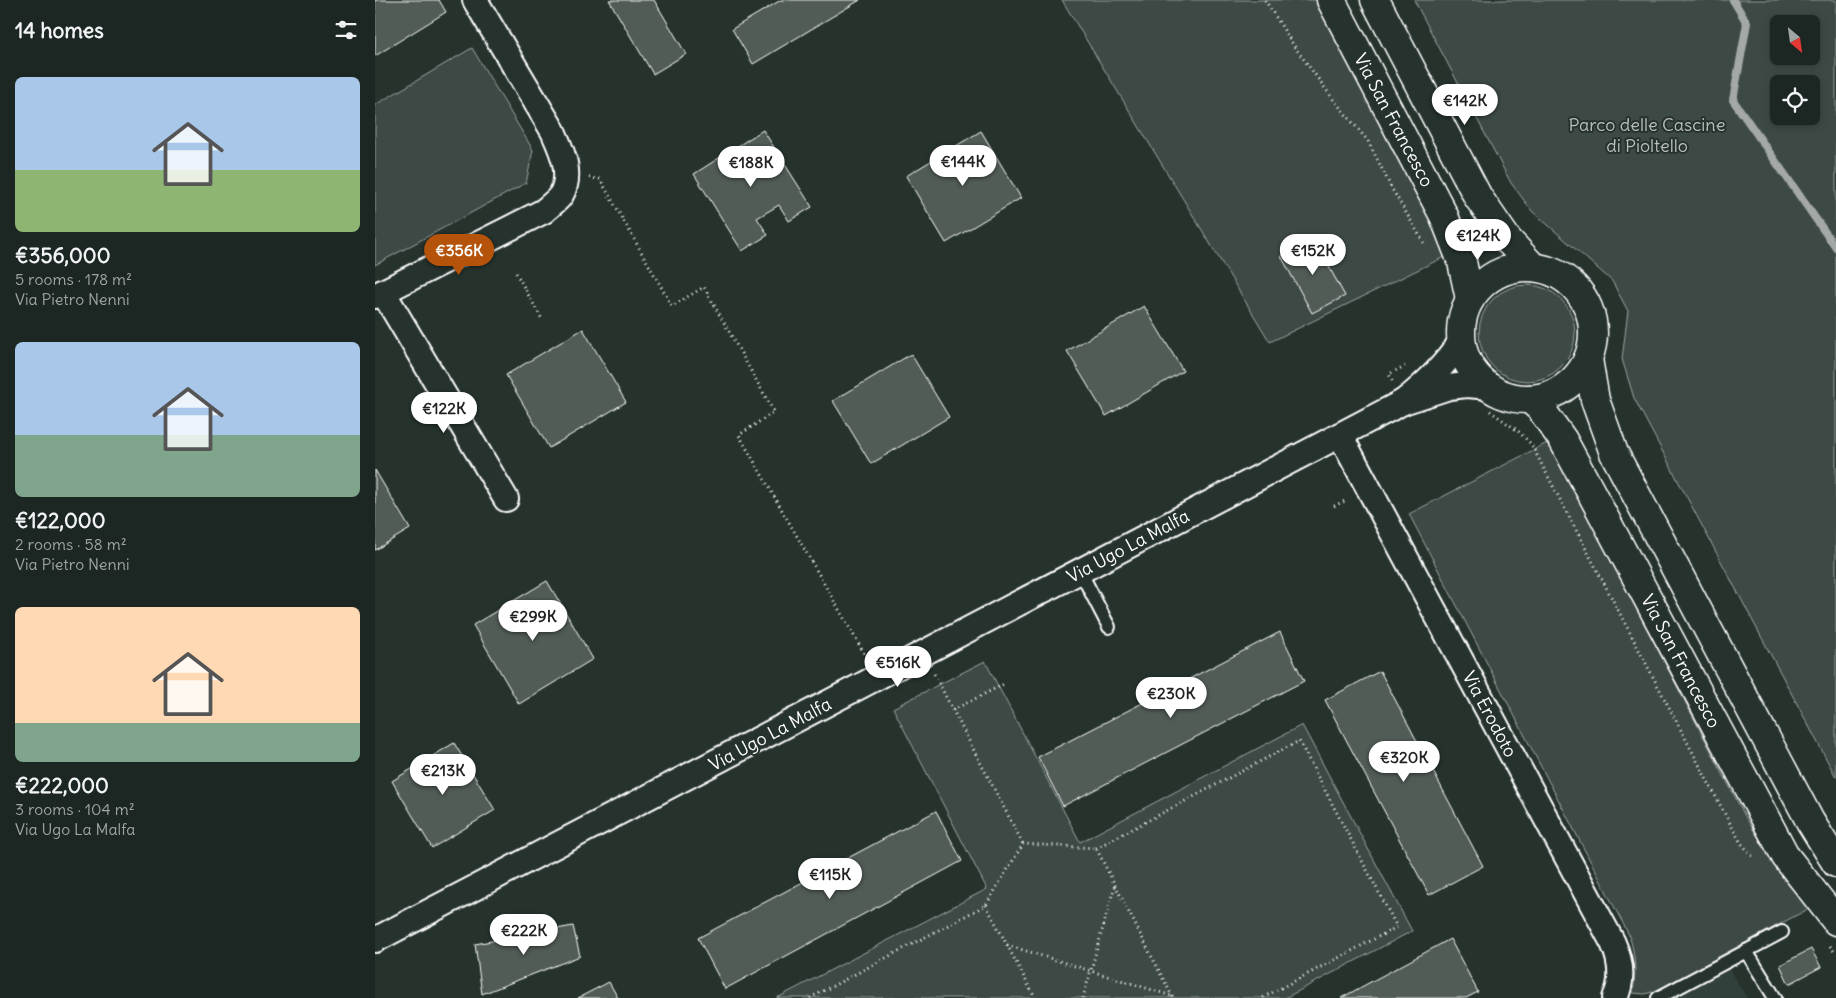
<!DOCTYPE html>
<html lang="en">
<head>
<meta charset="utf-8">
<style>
	body { margin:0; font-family:Delius,sans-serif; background:#29322f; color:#f1f3f6; height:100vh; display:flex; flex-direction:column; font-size:19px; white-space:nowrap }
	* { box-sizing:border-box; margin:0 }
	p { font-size:16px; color:#a0a5a5 }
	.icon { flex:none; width:28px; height:28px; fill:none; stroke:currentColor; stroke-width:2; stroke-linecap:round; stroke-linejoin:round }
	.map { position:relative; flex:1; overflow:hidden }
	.sheet { display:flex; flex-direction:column; background:#1c2622; width:375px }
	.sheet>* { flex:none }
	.needle { width:32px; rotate:151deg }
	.controls { position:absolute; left:1395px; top:15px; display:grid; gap:10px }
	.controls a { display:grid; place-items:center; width:50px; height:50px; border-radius:8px; background:#1c2622; box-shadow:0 2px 8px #0003,0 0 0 1px #3a4340; font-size:25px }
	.price { position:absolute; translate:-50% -42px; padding:0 11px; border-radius:18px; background:#fff; color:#222; font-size:16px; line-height:32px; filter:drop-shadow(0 1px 2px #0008) }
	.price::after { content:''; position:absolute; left:50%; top:30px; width:15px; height:11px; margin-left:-8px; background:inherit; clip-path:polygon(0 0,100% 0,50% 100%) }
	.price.selected { background:#b45309; color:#fff }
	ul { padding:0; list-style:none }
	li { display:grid; align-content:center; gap:10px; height:265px; padding:0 15px }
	li span { display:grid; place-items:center; height:155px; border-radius:8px; color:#555 }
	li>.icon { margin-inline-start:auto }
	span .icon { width:90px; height:90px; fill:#fffc; stroke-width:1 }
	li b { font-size:21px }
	h2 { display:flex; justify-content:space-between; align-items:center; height:60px; padding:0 15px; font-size:21px }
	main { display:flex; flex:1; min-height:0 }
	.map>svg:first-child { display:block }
</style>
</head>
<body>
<main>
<section class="sheet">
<h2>14 homes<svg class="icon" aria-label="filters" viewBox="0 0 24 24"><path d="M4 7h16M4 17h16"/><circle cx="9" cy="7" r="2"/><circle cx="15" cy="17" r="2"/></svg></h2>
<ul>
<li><span style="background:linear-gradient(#a9c7e8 60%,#8fb573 0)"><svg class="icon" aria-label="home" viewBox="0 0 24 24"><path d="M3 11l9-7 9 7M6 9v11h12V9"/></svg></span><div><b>€356,000</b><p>5 rooms · 178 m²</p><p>Via Pietro Nenni</p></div></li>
<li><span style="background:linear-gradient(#a9c7e8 60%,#7fa58c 0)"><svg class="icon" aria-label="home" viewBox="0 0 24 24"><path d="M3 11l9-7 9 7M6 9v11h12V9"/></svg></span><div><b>€122,000</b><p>2 rooms · 58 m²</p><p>Via Pietro Nenni</p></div></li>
<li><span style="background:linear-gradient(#ffd9b3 75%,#7fa58c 0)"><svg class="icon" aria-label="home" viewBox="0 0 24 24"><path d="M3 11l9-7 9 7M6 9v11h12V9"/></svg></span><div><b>€222,000</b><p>3 rooms · 104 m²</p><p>Via Ugo La Malfa</p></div></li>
</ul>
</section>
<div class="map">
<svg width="1461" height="998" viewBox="0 0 1461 998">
	<rect width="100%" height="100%" fill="#26332d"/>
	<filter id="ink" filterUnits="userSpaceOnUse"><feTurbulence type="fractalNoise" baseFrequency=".02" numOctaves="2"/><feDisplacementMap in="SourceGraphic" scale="10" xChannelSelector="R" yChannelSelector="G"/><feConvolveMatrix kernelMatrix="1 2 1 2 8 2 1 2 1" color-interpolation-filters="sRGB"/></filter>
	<g filter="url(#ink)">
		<polygon fill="#333f3a" points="1353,968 1372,998 1298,998"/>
		<g fill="#3e4944" stroke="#9ea4a2" fill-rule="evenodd">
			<polygon points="687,0 946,0 1073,255 895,342"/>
			<path d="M1039 0H1461V777L1259 398 1247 359 1253 311 1237 281 1157 211 1136 183ZM1404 24H1436V56H1404ZM1404 84H1436V116H1404Z"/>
			<polygon points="97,48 158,150 151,183 0,265 0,105"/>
			<circle cx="1152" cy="333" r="48"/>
			<path d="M1174 442 1370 816 1410 881 1435 908 1280 991 1270 994 1258 993C1261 970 1261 957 1254 935L1034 514Z"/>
			<polygon points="610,661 705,842 927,725 1037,931 910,998 402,998 612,889 518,708"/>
		</g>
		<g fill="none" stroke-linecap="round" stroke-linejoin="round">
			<polyline stroke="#a4a9a7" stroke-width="8" points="1358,0 1372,23 1358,100 1461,248"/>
		</g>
		<g fill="#515c57" stroke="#fff">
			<polygon points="0,0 64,0 71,12 0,56"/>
			<polygon points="234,0 279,0 311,54 278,74"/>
			<polygon points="406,0 485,0 378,64 357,29"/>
			<polygon points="388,130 437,207 414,221 404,205 382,218 393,235 367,251 319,174"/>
			<polygon points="606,131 646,198 571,243 531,176"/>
			<polygon points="938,238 970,296 937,313 906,256"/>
			<polygon points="769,306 808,371 731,416 692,351"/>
			<polygon points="208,329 251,402 174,448 131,375"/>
			<polygon points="536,354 574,417 496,464 458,401"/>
			<polygon points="0,470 35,529 0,550"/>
			<polygon points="172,581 218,659 144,704 98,625"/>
			<polygon points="905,632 929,681 688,806 663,757"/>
			<polygon points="1005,671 1108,866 1054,895 950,700"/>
			<polygon points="79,743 120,810 57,848 17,781"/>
			<polygon points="561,811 587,861 350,989 323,938"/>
			<polygon points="198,926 205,956 107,994 100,944"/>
			<polygon points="1075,939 1103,992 1091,998 966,998"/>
			<polygon points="1436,949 1446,967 1414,984 1405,965"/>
			<polygon points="234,982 243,998 203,998"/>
		</g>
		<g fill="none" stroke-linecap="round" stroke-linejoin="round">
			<defs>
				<g id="lane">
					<polyline points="705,571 734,627"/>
					<polyline points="1371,951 1400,998"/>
					<polyline points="1283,998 1407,932"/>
				</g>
				<g id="street">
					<polyline points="8,292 131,499"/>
					<path d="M0 296 169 211C174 206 182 201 186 195 198 174 187 151 178 131L100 0"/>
					<path d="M1086 341C1070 366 1051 384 1028 402L1074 387 1092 385 1115 387"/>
					<path d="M965 435 1238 943C1246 961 1249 979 1240 998"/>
					<polyline points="0,940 1028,402"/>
				</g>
				<g id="secondary">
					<polyline points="956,0 1069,216 1087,262 1095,299"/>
					<polyline points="1000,0 1103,197 1132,239 1158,267"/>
					<circle cx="1152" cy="333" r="66"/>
					<polyline points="1213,359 1220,400 1239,453 1435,821 1461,863"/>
					<polyline points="1155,399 1166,409 1188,440 1411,857 1461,921"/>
				</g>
			</defs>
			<use href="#lane" stroke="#fff" stroke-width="16"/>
			<use href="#street" stroke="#fff" stroke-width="28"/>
			<use href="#secondary" stroke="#fff" stroke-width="31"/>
			<g stroke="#fff" stroke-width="3" stroke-dasharray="1 4" stroke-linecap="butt">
				<polyline points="890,0 919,46 958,99 993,141 1017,189 1049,243"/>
				<polyline points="214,178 225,179 297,306 329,287 399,412 364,435 490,655"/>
				<polyline points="141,273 168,321"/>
				<polyline points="1017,381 1014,374 1030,366"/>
				<polyline points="1115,411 1143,431 1156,444 1352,818 1366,843 1379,858"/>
				<polyline points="959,506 972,500"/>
				<polyline points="559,674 648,844"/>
				<polyline points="578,710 629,684"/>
				<polyline points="721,848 924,741 1022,927 887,998"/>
				<polyline points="611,905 660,998"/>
				<polyline points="632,945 797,996"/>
				<polyline points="1455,946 1461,954"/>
				<polyline points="435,998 611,905 648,844 721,848 798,998"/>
				<polyline points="708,998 740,885"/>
			</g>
			<use href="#lane" stroke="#26332d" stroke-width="12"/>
			<use href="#street" stroke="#26332d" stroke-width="24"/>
			<use href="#secondary" stroke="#26332d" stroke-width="28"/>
		</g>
	</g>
	<g text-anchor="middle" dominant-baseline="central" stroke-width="4" stroke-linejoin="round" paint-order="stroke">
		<g font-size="18" fill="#fff" stroke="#26332d">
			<text transform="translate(1019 120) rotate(62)">Via San Francesco</text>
			<text transform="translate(753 546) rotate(-28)">Via Ugo La Malfa</text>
			<text transform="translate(1306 661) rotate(62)">Via San Francesco</text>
			<text transform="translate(1115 714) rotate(62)">Via Erodoto</text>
			<text transform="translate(395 734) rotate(-28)">Via Ugo La Malfa</text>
		</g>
		<g font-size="18" fill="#bbbfbe" stroke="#26332d">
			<text x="1272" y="124">Parco delle Cascine<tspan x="1272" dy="21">di Pioltello</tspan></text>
		</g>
	</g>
</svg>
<div class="controls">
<a><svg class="needle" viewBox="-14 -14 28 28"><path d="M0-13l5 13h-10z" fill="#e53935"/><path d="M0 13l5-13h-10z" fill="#a0a5a5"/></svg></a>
<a><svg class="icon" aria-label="locate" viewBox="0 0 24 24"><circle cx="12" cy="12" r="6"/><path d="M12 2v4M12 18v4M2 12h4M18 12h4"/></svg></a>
</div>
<b class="price" style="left:1090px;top:126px">€142K</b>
<b class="price" style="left:588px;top:187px">€144K</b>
<b class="price" style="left:376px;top:188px">€188K</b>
<b class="price" style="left:1103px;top:261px">€124K</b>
<b class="price selected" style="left:84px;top:276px">€356K</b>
<b class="price" style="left:938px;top:276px">€152K</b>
<b class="price" style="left:69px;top:434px">€122K</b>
<b class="price" style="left:158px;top:642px">€299K</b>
<b class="price" style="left:523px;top:688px">€516K</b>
<b class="price" style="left:796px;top:719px">€230K</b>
<b class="price" style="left:1029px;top:783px">€320K</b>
<b class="price" style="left:68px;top:796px">€213K</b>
<b class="price" style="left:455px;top:900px">€115K</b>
<b class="price" style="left:149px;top:956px">€222K</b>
</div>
</main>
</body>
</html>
